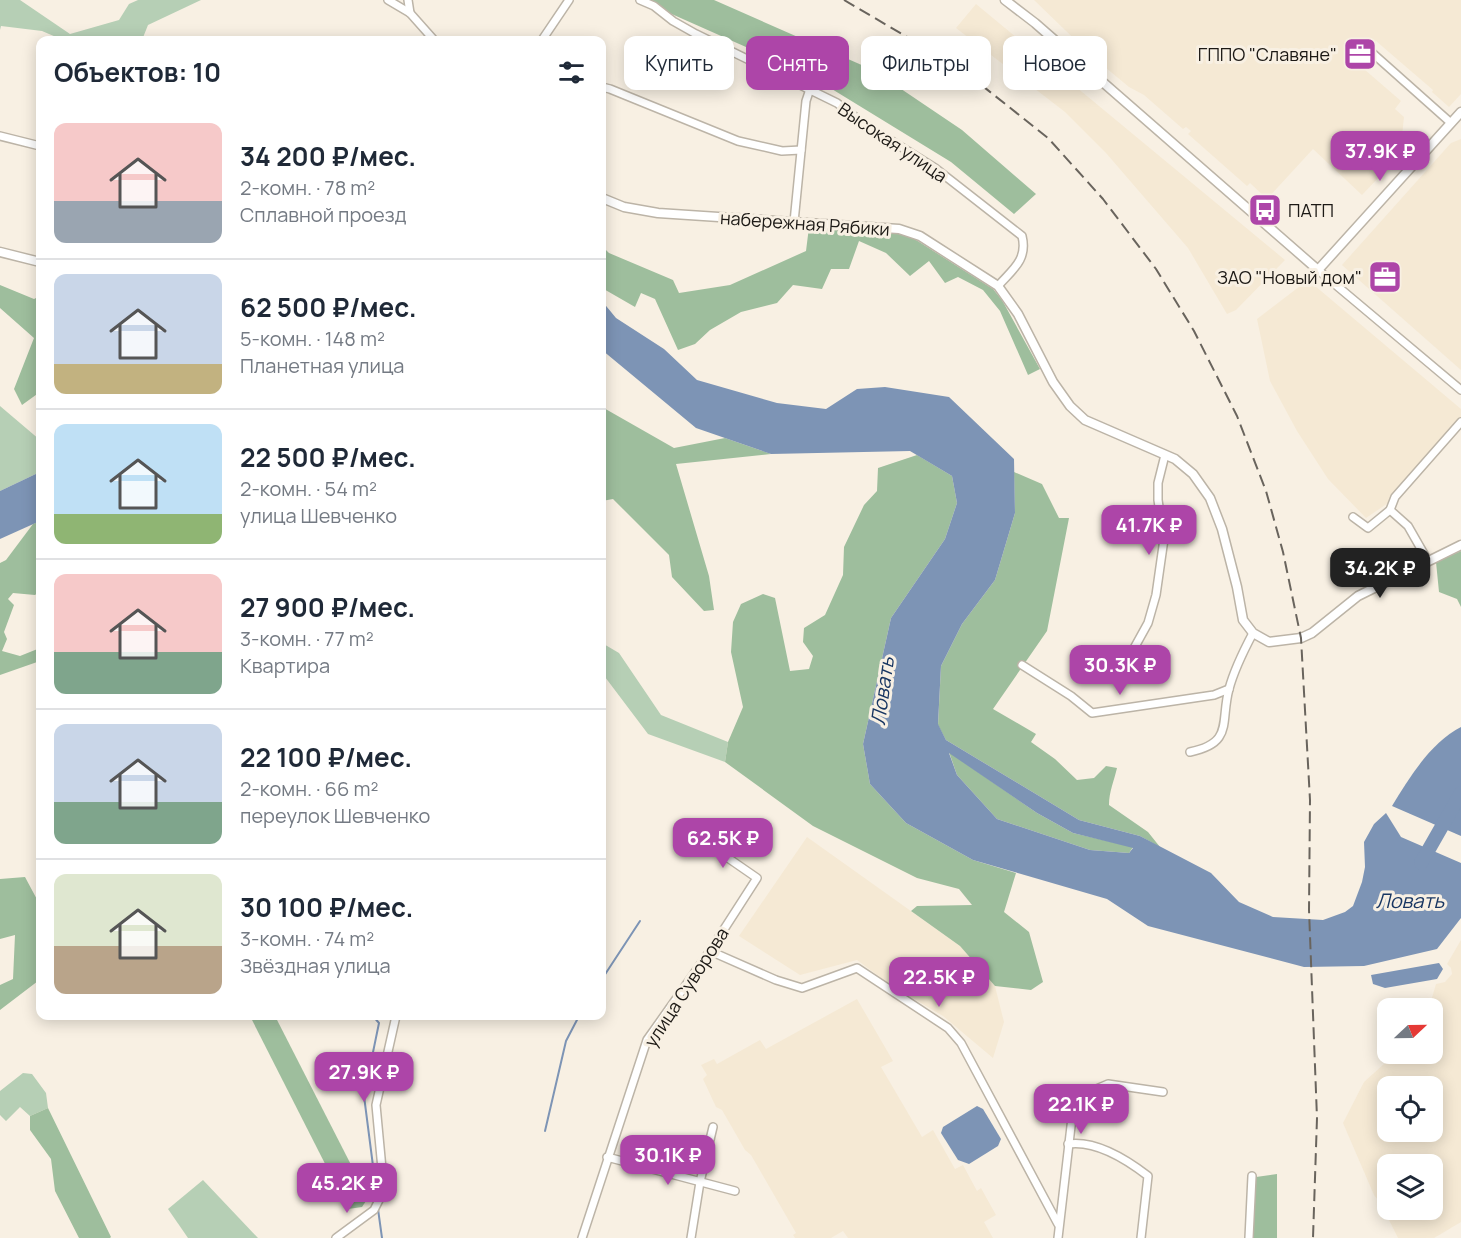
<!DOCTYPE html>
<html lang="ru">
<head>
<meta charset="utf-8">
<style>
	body { margin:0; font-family:Manrope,sans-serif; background:#f2f2f3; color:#1f2937; height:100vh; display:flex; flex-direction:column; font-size:22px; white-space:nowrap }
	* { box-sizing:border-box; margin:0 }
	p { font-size:20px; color:#747a83 }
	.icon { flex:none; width:33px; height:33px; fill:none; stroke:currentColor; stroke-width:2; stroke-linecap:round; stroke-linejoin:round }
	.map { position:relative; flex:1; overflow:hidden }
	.details { position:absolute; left:36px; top:36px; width:570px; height:984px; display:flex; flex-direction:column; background:#fff; border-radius:12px; box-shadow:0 3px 15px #0003 }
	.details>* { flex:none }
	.guide { position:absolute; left:624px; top:36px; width:570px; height:54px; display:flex; gap:12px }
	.needle { width:39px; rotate:68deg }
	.buttons { position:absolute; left:1377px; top:998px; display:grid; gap:12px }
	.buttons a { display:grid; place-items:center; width:66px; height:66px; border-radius:12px; background:#fff; box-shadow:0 3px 15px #0003; font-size:30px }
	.price { position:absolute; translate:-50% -51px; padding:0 14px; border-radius:12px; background:#ad45a8; color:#fff; font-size:20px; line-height:39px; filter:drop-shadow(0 2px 3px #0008) }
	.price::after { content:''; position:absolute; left:50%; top:36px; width:18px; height:14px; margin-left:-9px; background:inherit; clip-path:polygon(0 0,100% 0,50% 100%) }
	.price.on { background:#222; color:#fff }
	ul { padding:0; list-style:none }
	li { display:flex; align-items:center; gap:18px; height:150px; padding:0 18px }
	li+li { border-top:2px solid #e0e1e3 }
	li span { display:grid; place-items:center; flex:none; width:168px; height:120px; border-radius:12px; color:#555 }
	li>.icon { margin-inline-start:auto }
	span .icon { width:72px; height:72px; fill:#fffc; stroke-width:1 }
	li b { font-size:26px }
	h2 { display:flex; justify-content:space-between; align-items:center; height:72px; padding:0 18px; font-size:26px }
	.pill { padding:0 21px; border-radius:12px; background:#fff; box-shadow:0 3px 15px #0003; font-size:21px; line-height:54px }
	.pill.on { background:#ad45a8; color:#fff }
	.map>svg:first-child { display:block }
</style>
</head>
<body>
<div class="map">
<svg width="1461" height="1238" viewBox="0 0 1461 1238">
	<rect width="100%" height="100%" fill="#f8f0e3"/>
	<g fill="#f5e9d4" fill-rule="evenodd">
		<polygon points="1034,0 1461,0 1461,94 1449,107 1432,92 1433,90 1376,41 1357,63 1401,101 1395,109 1404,117 1400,155 1362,195 1313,149 1267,199 1250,183 1247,186 1188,134 1191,131 1186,127 1183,129 1144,95 1129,87 1094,58"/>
		<polygon points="976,4 1285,260 1236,310 1227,314 1188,248 1106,153 1065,112 956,28"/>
		<polygon points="1461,139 1461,370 1342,265 1451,143"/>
		<polygon points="1308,280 1461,409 1461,419 1388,503 1366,518 1328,479 1297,431 1270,381 1257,319"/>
		<polygon points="807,837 960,946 995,986 1004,1022 993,1058 943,1016 892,986 857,960 800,975 739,936"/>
		<path d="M1461 940V1222L1434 1238H1398L1380 1202 1374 1195 1343 1123 1364 1082 1393 1056 1404 1053H1432V1008H1429L1436 984 1445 982 1452 974 1451 968 1447 964ZM1388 1086H1432V1131H1388ZM1388 1164H1432V1209H1388Z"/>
		<polygon points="857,999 893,1061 881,1067 922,1137 933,1130 955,1169 963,1165 977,1191 981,1188 996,1215 984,1222 993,1238 848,1238 843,1231 831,1238 795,1238 793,1235 796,1233 751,1155 745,1150 722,1110 716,1107 703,1079 707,1075 701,1065 714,1059 717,1064 760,1040 766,1049"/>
	</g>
	<g fill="#b6cfb5">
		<polygon points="0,0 20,0 70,34 119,20 129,4 138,0 201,0 148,25 142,40 63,40 42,31 1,26 0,30"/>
		<polygon points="0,406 40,440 40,472 0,491"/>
		<polygon points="602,643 619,653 661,715 728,742 725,762 648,734 602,673"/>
		<polygon points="23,1073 32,1074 46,1093 48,1108 30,1116 20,1107 6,1121 0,1115 0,1091"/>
		<polygon points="203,1180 258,1238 188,1238 168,1209"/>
	</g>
	<g fill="#9ebe9d">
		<polygon points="640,0 714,0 873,70 962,130 1036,194 1014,214 951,162 809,75"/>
		<polygon points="809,227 896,232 913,238 993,289 1002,300 1040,369 1028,375 1000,311 983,290 958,277 945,283 929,261 910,276 886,253 859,241 849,269 831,269 822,289 793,285 777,303 741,312 710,330 695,344 678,350 655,299 641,293 635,307 602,288 602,246 609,253 673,280 679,293 730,285 806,251"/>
		<polygon points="0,285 34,299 40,296 40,392 22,405 14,389 34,338 0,308"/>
		<polygon points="602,407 674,448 725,438 771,454 676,464 709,576 714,610 704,611 672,577 669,555 613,499 602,501"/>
		<polygon points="917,455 952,476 957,503 945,539 891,618 863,744 870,784 906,823 973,860 1016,873 1004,912 1029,932 1043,982 1031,990 995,986 960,946 911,911 917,906 972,905 959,889 917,878 813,826 725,762 728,742 743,707 731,652 733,622 741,604 763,594 775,598 790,671 809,669 813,656 803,642 804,628 825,615 843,575 844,547 864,505 877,491 878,468"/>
		<path d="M1014 472 1042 484 1059 518H1069L1047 631 993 709 1036 734 1031 742 1055 759 1077 780 1094 778 1106 766 1117 768C1114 781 1109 792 1109 805L1148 832 1160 847 1140 836 1079 820 946 740 938 725 941 666 962 624 995 580 1015 513Z"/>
		<polygon points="40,521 40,591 35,595 13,593 8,599 14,605 4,632 7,639 2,651 20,656 40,648 40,661 0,675 0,563 6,560 33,524"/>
		<polygon points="1461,551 1461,607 1457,599 1439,592 1436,562"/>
		<polygon points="949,752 1037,813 1073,833 1133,847 1129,853 1090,850 997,819 957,775"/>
		<polygon points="25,877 40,905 40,953 38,981 0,1010 0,985 13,979 15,935 0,939 0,879"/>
		<polygon points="250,1016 275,1016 368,1198 362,1207 348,1209"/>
		<polygon points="48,1108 111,1237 110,1238 79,1238 55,1191 51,1159 30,1130 30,1116"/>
		<polygon points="1277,1174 1277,1238 1253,1238 1256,1177"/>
	</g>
	<g fill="#7d94b5" fill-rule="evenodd">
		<path d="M602 301 616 318 664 349 697 380 777 403 826 409 857 389 885 387 949 397 1014 459 1015 513 995 580 962 624 941 666 938 724 946 740 1079 820 1140 836 1211 873 1239 902 1273 917 1323 920 1345 912 1353 906 1362 882 1365 867 1364 842 1374 824 1386 813 1401 837 1461 863V918L1437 949 1364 966 1304 967 1148 926 1107 899 973 860 906 823 870 784 863 744 891 618 945 539 957 503 952 476 910 451 771 454 696 428 602 350ZM949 753 1037 813 1073 833 1133 848 1129 853 1090 850 997 819 957 775Z"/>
		<polygon points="40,472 40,521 0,539 0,491"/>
		<path d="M1461 727V836L1392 806C1409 778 1431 742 1461 727Z"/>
		<polygon points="1439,963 1443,969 1437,979 1385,988 1373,984 1371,975"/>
		<polygon points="977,1106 983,1109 1001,1139 998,1146 969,1164 958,1160 941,1133 943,1127"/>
	</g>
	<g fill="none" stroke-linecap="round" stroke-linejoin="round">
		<g stroke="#7d94b5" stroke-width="2">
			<polyline points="602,979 640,921"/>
			<polyline points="373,1016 379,1023 364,1096 377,1197"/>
			<polyline points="545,1131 566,1041 579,1016"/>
			<polyline points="378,1209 382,1238"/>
		</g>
		<polyline stroke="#7d94b5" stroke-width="14" points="1421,863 1461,793"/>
		<defs>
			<g id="minor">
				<polyline points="388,0 410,13 434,40"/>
				<polyline points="408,0 410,13"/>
				<path d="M640 0 654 6 673 21 696 34 837 103 866 125 935 168 1022 236C1028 260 1012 270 998 286"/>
				<polyline points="542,40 569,0"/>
				<polyline points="1369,50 1451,123"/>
				<polyline points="602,87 610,89 738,141 782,151 801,150"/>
				<polyline points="0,136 40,146"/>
				<polyline points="794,222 806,101 810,89"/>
				<polyline points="1318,270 1461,390"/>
				<polyline points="1390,510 1395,497 1461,422"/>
				<polyline points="1353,517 1368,528 1390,510 1408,526 1428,561"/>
				<polyline points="1127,661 1148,623 1156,595 1164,539 1158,500 1158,483 1165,455"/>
				<polyline points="1022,665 1071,696 1092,713 1214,695 1229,689"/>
				<path d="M1190 752C1234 743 1220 722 1229 689 1234 670 1244 650 1253 633"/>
				<polyline points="710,951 776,980 802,988 857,968 948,1028 961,1043 1058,1224"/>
				<path d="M1068 1144C1096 1140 1126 1159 1148 1176L1141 1238"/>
				<polyline points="607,1157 735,1191"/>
				<polyline points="336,1238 374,1210 384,1190 376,1105 396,1016"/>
				<polyline points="582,1238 647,1040 710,951 757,878 702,840"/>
				<polyline points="691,1238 700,1182 713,1127"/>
				<polyline points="1058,1238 1073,1109 1087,1093 1108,1084 1163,1092"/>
				<polyline points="1249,1238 1252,1176"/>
			</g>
			<g id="tertiary">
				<polyline points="1005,0 1035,23 1318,270 1461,112"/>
				<polyline points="602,198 624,207 658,213 899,229 920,236 998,286 1018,314 1053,382 1070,406 1085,420 1175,459 1193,474 1210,498 1222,529 1237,587 1243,620 1253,633 1269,642 1301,638 1312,633 1358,596 1461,545"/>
				<polyline points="0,252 40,262"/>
			</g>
		</defs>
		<use href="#minor" stroke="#bcb4a7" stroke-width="10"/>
		<use href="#tertiary" stroke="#bcb4a7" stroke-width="11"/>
		<use href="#minor" stroke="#fff" stroke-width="7"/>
		<use href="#tertiary" stroke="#fff" stroke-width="8"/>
		<polyline stroke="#69645d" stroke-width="2" stroke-dasharray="12 6" stroke-linecap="butt" points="844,0 960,68 1048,138 1103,199 1156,269 1194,331 1237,416 1266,491 1283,552 1301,638 1310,800 1309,910 1317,1118 1313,1238"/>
	</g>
	<defs>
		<symbol id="office-square" viewBox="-11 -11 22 22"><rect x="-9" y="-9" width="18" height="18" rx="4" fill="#ad45a8" stroke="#f8f0e3"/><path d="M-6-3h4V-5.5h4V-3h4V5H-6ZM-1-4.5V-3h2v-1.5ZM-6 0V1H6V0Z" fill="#fff"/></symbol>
		<symbol id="bus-square" viewBox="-11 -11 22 22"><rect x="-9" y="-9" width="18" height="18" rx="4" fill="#ad45a8" stroke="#f8f0e3"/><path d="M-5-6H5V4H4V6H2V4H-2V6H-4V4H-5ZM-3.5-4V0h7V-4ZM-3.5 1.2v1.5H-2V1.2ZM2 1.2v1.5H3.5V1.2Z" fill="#fff"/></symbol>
	</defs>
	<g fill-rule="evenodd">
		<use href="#office-square" x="1341" y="35" width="38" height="38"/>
		<use href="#bus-square" x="1246" y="191" width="38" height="38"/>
		<use href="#office-square" x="1366" y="258" width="38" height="38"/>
	</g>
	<g text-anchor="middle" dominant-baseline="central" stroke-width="6" stroke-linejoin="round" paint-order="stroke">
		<g font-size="18" fill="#1c1915" stroke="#f8f0e3" text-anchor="end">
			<text x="1337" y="54">ГППО "Славяне"</text>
			<text x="1288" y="210" text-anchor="start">ПАТП</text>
			<text x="1362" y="277">ЗАО "Новый дом"</text>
		</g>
		<g font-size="18" fill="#1c1915" stroke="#f8f0e3">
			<text transform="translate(893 142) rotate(34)">Высокая улица</text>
			<text transform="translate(805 223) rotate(4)">набережная Рябики</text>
			<text transform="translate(686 987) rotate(-57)">улица Суворова</text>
		</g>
		<g font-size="20" font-style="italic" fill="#183662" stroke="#f8f0e3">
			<text transform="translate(882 691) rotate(-82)">Ловать</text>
			<text x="1410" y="900">Ловать</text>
		</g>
	</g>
</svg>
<div class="buttons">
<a><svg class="needle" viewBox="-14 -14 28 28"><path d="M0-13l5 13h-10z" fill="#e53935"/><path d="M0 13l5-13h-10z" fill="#747a83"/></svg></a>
<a><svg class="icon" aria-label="locate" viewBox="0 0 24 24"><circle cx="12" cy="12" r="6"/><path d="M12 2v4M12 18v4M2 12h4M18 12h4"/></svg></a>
<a><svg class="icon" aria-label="layers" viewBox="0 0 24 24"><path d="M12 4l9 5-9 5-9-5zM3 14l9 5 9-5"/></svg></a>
</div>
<b class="price" style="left:1380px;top:182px">37.9K ₽</b>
<b class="price" style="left:1149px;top:556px">41.7K ₽</b>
<b class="price on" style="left:1380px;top:599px">34.2K ₽</b>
<b class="price" style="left:1120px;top:696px">30.3K ₽</b>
<b class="price" style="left:723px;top:869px">62.5K ₽</b>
<b class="price" style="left:939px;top:1008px">22.5K ₽</b>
<b class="price" style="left:364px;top:1103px">27.9K ₽</b>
<b class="price" style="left:1081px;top:1135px">22.1K ₽</b>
<b class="price" style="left:668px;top:1186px">30.1K ₽</b>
<b class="price" style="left:347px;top:1214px">45.2K ₽</b>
<div class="guide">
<a class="pill">Купить</a>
<a class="pill on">Снять</a>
<a class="pill">Фильтры</a>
<a class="pill">Новое</a>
</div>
<section class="details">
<h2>Объектов: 10<svg class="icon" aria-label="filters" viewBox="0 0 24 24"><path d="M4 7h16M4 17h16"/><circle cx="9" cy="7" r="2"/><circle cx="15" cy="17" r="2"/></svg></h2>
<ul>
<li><span style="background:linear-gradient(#f6c9c9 65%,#9aa5b1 0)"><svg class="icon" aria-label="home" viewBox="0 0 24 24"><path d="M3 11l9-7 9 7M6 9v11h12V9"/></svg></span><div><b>34 200 ₽/мес.</b><p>2-комн. · 78 m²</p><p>Сплавной проезд</p></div></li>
<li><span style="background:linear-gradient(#c9d6e8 75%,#c2b280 0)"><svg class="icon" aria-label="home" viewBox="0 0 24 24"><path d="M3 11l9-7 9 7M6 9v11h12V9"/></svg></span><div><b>62 500 ₽/мес.</b><p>5-комн. · 148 m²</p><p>Планетная улица</p></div></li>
<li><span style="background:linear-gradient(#bfe0f5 75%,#8fb573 0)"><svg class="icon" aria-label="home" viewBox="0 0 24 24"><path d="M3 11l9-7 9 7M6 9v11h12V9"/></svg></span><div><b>22 500 ₽/мес.</b><p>2-комн. · 54 m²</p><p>улица Шевченко</p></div></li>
<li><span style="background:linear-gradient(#f6c9c9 65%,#7fa58c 0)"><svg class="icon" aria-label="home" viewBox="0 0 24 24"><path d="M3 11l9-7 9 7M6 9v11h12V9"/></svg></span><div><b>27 900 ₽/мес.</b><p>3-комн. · 77 m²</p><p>Квартира</p></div></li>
<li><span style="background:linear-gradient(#c9d6e8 65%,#7fa58c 0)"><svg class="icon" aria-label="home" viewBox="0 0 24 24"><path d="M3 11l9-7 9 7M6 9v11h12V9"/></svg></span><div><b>22 100 ₽/мес.</b><p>2-комн. · 66 m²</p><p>переулок Шевченко</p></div></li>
<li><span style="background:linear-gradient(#dfe7d0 60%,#b9a48a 0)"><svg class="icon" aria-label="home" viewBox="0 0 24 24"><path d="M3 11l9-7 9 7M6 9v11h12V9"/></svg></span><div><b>30 100 ₽/мес.</b><p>3-комн. · 74 m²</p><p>Звёздная улица</p></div></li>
</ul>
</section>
</div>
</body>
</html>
